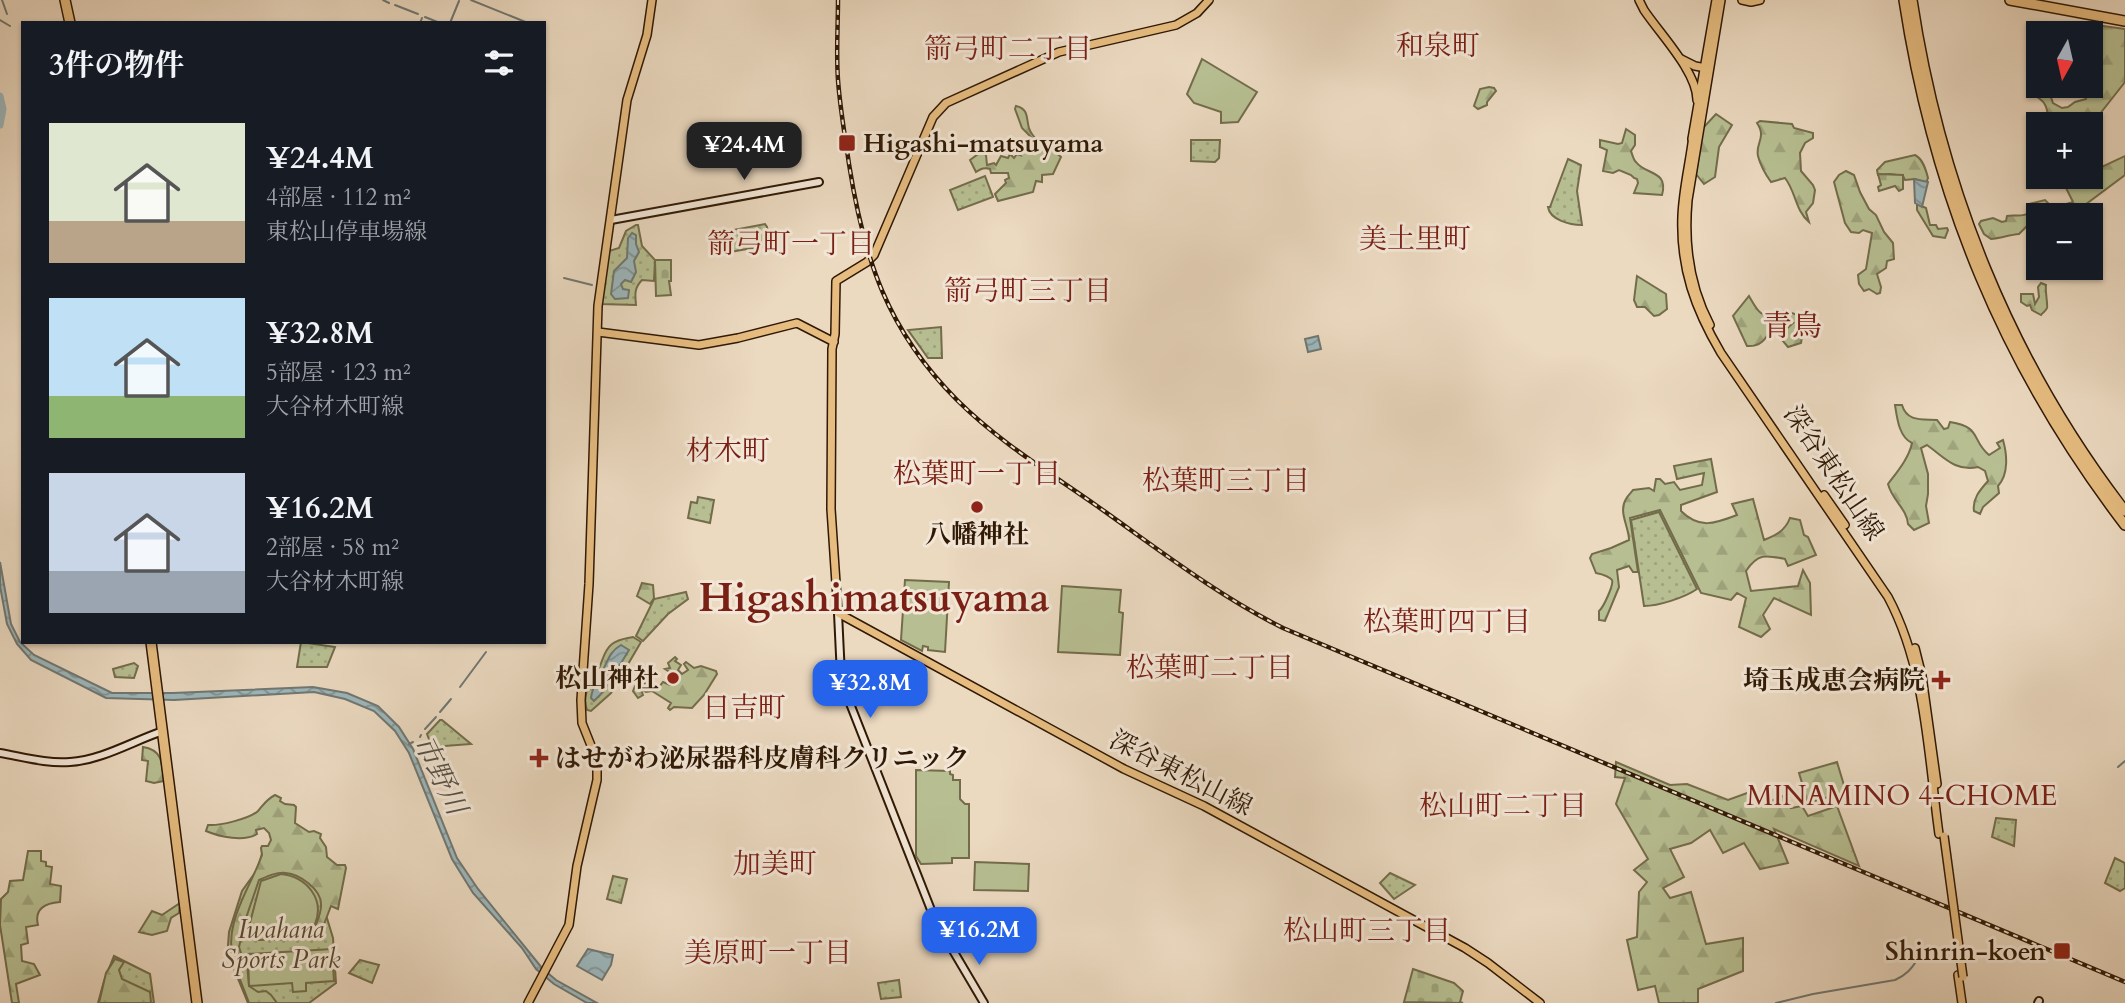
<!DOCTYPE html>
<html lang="ja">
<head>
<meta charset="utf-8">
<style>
	body { margin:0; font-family:Cardo,"Noto Serif JP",serif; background:#242831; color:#f1f3f6; height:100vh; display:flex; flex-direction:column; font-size:26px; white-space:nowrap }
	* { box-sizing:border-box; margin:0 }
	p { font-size:23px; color:#9ea1a6 }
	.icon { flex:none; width:38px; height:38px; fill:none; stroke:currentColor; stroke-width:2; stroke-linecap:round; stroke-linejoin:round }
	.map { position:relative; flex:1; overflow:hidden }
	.side { position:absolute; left:21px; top:21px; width:525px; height:623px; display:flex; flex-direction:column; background:#171b24; border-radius:0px; box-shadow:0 2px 5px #0004 }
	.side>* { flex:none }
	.needle { width:46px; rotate:188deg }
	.buttons { position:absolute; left:2026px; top:21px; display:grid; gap:14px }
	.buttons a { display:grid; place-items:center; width:77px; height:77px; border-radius:0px; background:#171b24; box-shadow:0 2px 5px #0004; font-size:35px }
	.price { position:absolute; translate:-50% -60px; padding:0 16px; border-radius:14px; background:#2563eb; color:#fff; font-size:23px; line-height:46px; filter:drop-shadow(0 2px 4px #0008) }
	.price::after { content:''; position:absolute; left:50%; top:42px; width:21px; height:16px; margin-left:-10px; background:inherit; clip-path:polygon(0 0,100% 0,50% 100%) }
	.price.on { background:#222; color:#fff }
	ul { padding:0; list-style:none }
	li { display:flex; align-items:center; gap:21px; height:175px; padding:0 28px }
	li span { display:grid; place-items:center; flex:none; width:196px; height:140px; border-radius:0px; color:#555 }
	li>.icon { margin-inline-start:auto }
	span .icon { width:84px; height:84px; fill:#fffc; stroke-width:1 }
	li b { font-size:30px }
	h2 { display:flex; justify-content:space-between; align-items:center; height:84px; padding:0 28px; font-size:30px }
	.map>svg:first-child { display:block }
</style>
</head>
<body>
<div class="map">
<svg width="2125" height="1003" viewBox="0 0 2125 1003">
	<defs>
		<pattern id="green-dots" width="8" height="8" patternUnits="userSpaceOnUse" patternTransform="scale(1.75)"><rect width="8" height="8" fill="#b7bf92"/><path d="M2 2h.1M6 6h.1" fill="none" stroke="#9ea37c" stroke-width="1.8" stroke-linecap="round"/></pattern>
		<pattern id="forest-firs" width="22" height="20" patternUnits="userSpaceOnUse" patternTransform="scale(1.75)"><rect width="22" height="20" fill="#b7bf92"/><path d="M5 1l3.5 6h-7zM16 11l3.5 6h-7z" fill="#9ea37c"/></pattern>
		<pattern id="cemetery-stones" width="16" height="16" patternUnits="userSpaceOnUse" patternTransform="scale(1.75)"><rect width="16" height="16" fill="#b7bf92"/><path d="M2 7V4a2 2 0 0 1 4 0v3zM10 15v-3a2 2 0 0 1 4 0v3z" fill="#9ea37c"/></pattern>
		<pattern id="water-waves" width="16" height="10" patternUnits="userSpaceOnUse" patternTransform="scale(1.75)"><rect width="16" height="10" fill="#9cb7bc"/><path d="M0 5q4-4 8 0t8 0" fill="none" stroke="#809497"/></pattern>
	</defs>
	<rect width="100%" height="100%" fill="#ebd9c0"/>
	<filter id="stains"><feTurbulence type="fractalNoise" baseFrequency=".00286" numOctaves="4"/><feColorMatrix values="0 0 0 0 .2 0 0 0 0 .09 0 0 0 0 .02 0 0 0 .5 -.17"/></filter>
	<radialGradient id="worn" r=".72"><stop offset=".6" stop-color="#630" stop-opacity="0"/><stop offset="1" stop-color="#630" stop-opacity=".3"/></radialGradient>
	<g fill="url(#green-dots)" stroke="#736c4b" stroke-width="2">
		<polygon points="1191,140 1220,140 1219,158 1215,162 1191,161"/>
		<path d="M1568 159 1581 165 1577 191 1582 225C1570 225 1550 220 1548 207H1550Z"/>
		<polygon points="985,176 993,197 958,210 950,190"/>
		<polygon points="765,224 767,227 770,245 730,252 728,231"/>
		<path d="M636 225H638L642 246 655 260 654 281 642 280C634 288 635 295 636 305L600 304 609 251 619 248 626 231Z"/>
		<polygon points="941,327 942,358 928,358 908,330"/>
		<polygon points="698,497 714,500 710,523 688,518 691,502 697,503"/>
		<path d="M1659 512 1697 589C1684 598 1658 606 1644 606L1631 520Z"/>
		<polygon points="686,592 688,599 668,614 643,641 636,636 654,599"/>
		<path d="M633 637 641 642 611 693 591 711 587 710C581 693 592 682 599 668 603 660 604 650 612 644 619 639 624 639 633 637Z"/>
		<polygon points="301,642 335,647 327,667 297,667"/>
		<polygon points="134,663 138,666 134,678 115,677 113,669"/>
		<polygon points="440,720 442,720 471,744 432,747 427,734"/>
		<polygon points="1996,818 2016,820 2014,846 1992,837"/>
		<polygon points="262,854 292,860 319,892 333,938 336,983 309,1003 248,1003 232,964 228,946 229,932 242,891 257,870"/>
		<polygon points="2115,858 2125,863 2125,888 2120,891 2105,883"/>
		<polygon points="1390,873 1415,885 1394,899 1380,883"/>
		<polygon points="613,876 627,879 621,903 607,899"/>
		<polygon points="976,914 986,925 975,936 966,937"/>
		<polygon points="114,956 150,974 154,1003 98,1003 104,981"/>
		<polygon points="360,960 379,965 372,983 349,973"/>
		<polygon points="899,980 901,997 881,999 878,983"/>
	</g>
	<g fill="url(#forest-firs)" stroke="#736c4b" stroke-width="2">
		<path d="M2096 25 2125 29V82L2099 115 2093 117 2080 115 2076 120V124H2049C2047 113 2049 104 2037 97V83H2039V86H2047L2053 103 2062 108 2068 107 2075 102 2086 99V86H2091V33H2088Z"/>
		<polygon points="1489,87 1494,88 1496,91 1487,102 1487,105 1478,109 1474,106 1480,89"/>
		<path d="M1016 106C1029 109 1026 118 1029 128 1034 143 1052 148 1061 157L1053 174 1042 175V182L1036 181 1033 192 998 201 995 194 1006 183 1005 180 1009 178 1008 173H991L990 169C984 167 981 169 976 172L970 160 981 152 986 155 987 165 994 163 996 165 1001 156 1008 158 1010 154 1014 158 1017 154 1020 155 1017 151 1021 152 1023 150 1018 148 1017 141 1025 147 1032 138 1022 128 1015 109Z"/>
		<polygon points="1716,114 1732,125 1719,147 1715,177 1704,184 1696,174 1703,128"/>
		<path d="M1760 121 1792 124 1794 128 1813 133V138L1805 143 1800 153 1801 171 1813 185 1815 190 1813 203 1806 212 1809 222C1795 210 1796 192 1785 178L1771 182C1766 175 1760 164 1758 156 1755 143 1767 138 1757 123Z"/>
		<path d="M1626 129 1635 135V145L1631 151C1632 154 1634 161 1636 162 1645 175 1669 170 1662 195L1634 193 1638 183 1637 179 1634 178 1631 175 1619 170 1613 173 1603 171 1607 150 1600 147V140L1618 144 1622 143Z"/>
		<path d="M1915 155C1923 159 1926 170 1928 178L1926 183 1915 179 1905 180 1903 176 1890 174 1878 175 1877 170 1885 162Z"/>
		<path d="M2125 156V175L2074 213 2069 215H2039V228L2035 230 2026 227 2019 234C2009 235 2001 238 1991 239L1984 234 1979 224 1981 221 1993 218 2002 222 2006 221 2007 216C2015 214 2021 218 2029 213V204L2045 200 2053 208 2073 202 2066 188C2073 180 2080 177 2091 177V172Z"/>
		<polygon points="1846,171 1854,175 1860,192 1869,209 1876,215 1884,232 1893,243 1894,259 1887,261 1886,268 1877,274 1881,287 1880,293 1877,294 1869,289 1864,291 1859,284 1858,275 1866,269 1872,233 1863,230 1859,233 1851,232 1845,223 1834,182 1839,175"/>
		<polygon points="1917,204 1926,208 1930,225 1936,225 1938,229 1947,228 1948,230 1945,238 1933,236 1917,210"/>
		<polygon points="1637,276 1666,294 1667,309 1659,315 1654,316 1645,307 1637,307 1634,300"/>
		<path d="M2041 283 2046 285C2045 292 2048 304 2047 308 2046 311 2043 312 2041 315L2032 310 2030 305 2027 306 2021 302V294H2033L2035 304 2039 297 2038 287Z"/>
		<path d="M1749 296C1755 306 1759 316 1771 317L1778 311C1790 312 1797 313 1806 321L1798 329 1802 337 1801 343 1788 347 1782 340V333L1793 323 1783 320 1775 323C1767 335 1764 347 1747 346L1733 316Z"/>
		<path d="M1895 405H1902C1907 422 1922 419 1937 420L1944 429 1948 428 1950 422C1982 427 1971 440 1989 455L2000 448 1997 443 2003 440C2007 454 2009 474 1998 486L1999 493 1983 507 1980 514 1974 511C1972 499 1980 490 1988 481L1985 471 1978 467C1955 472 1944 457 1927 445L1921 448 1928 474V494L1926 506 1929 523 1914 530 1908 524C1907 509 1892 500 1888 484 1897 472 1909 458 1912 443 1899 437 1897 418 1895 405Z"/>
		<path d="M1711 459 1717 492 1681 505V511C1699 529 1714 524 1737 515L1732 504 1753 499 1764 540C1776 535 1785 531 1790 518L1800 520 1804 535 1808 537 1816 555 1788 566 1785 559C1766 555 1758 553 1746 571L1751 591 1798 586 1803 570 1810 583 1811 615 1774 598 1763 615 1770 629 1761 637 1739 627 1746 598 1737 593 1731 600 1701 593 1660 510 1630 518 1638 572H1633L1629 566 1617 570 1619 587 1605 621 1599 620V611C1603 608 1614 585 1612 580 1609 576 1601 574 1596 573L1590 558 1592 554 1611 548 1629 540C1629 527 1618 512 1626 499 1628 495 1631 493 1633 490L1649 488 1654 491 1656 479H1660L1665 484 1674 482 1680 490 1702 485 1704 473 1677 479 1674 466Z"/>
		<polygon points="642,583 653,585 654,598 650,604 637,596"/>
		<polygon points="675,657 677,659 675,661 681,665 678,670 682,674 688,670 684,664 686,662 694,668 701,666 716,671 717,674 704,695 692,708 674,707 670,710 668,708 671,703 652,691 646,692 641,689 643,695 638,698 633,691 635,686 646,683 659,687 663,682 670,685 679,681 679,678 665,669 670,668 668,663"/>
		<path d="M143 747C163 750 162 764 164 781L154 783 146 781 148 761 142 760Z"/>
		<polygon points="1616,762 1670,785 1687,784 1728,800 1750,792 1760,805 1786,795 1791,808 1802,806 1808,816 1837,806 1859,866 1774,829 1788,863 1760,869 1744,843 1723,853 1710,830 1691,843 1670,849 1684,877 1663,888 1670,898 1691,892 1706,944 1743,938 1743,971 1698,989 1698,1003 1659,1003 1655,986 1638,990 1627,940 1637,937 1639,892 1647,882 1634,870 1648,859 1616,804 1625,778 1615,777"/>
		<polygon points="1837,762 1846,792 1808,803 1799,773"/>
		<path d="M275 795 281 798 280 801 285 804 294 805 296 807 295 823 309 832 314 831 321 834 320 838 326 847 327 857 337 865H345L346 868 338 909 331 906 321 932 314 931C316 923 322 912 321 904 321 889 299 874 286 873 276 872 268 876 259 880L246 918 239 947 243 959 247 963 249 986 258 992 266 991 271 995 277 1003H249C244 989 238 976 234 962 222 924 250 889 262 855L261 848 262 846H268L271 840 269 833 264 828 256 830 257 834C244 842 220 837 206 831L208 825C219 826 249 819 258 811 264 804 267 799 275 795Z"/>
		<path d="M28 851H41V861L46 862V866L52 867 50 884 61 886 60 902C45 903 34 909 38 925L26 927 28 943 21 945 22 961 34 964 40 975 16 984 19 1003H12L0 925 1 899 8 892 10 881 23 880Z"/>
		<polygon points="180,903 179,913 171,918 167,931 152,935 139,932 152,911 162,915"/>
		<polygon points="115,959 124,962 119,970 122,979 150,992 151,1003 99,1003 106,973"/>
	</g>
	<g fill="url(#cemetery-stones)" stroke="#736c4b" stroke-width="2">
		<polygon points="1878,174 1903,175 1903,189 1899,191 1895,186 1879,191 1878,187 1881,185"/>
		<polygon points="655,260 671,260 671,281 669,281 671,295 656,296"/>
		<polygon points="1413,969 1454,983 1463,991 1460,1002 1463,1003 1404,1002"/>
	</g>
	<g fill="#b7bf92" stroke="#736c4b" stroke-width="2">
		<polygon points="1202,59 1257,92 1238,122 1221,123 1221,112 1194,103 1187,94"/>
		<polygon points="905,580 949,582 945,652 928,650 928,647 923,646 922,651 901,640"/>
		<polygon points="1062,586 1121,590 1119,612 1123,613 1120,655 1058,652"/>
		<polygon points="916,770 950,771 950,774 953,775 953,780 960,780 960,799 965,804 969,804 969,858 952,858 952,863 921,864 916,856"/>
		<polygon points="975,862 1029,864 1028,891 974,890"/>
		<path d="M281 874C307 877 325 899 315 924 313 929 310 934 305 936 293 941 268 939 256 940L248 930 261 881Z"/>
		<polygon points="332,949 334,981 306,983 306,991 293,992 292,983 249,986 248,954"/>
	</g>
	<g fill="url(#water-waves)" stroke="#707772" stroke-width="2">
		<polygon points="1914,179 1928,182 1922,207 1915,203"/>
		<polygon points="632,233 636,235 636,244 639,252 634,261 636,272 631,282 625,280 621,284 623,289 629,290 628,298 615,299 611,294 614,271 627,258 628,238"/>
		<polygon points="1318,336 1321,349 1308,352 1305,339"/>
		<polygon points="0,562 11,624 20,642 34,655 112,693 173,693 313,687 347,693 378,706 399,727 413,749 457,858 478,889 542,968 556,980 597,1003 587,1003 554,984 536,969 522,948 473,893 452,859 409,753 395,731 374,711 345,699 314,692 174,700 106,698 31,660 17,644 7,624 0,586"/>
		<path d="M621 645 629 650 604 691 594 701 591 698C592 687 597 682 602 672 608 661 609 652 621 645Z"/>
		<polygon points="588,949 613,955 611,965 602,980 577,966"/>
	</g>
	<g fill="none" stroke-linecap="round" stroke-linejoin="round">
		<g stroke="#707772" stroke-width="2">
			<polyline points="2,0 7,14"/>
			<polyline points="383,0 389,3"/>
			<polyline points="471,0 528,23"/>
			<polyline points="395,5 418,14"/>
			<polyline points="425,17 440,23"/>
			<polyline points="0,20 10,26"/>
			<polyline points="420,23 422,18"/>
			<polyline points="450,23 459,1"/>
			<polyline points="564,278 592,285"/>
			<polyline points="460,687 486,652"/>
			<polyline points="440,712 451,699"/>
			<polyline points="425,729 436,717"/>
			<polyline points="420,737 421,735"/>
			<polyline points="409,744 413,742"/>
			<polyline points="2118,767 2125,761"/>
			<path d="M1776 1003 1813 994 1895 980C1906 975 1912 969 1918 958"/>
		</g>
		<polyline stroke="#9cb7bc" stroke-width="7" points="0,96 3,109 0,125"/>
		<defs>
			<g id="secondary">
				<polyline points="611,220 819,182"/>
				<polyline points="838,613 841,676 849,701 935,920 984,1003"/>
				<path d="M0 753C23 757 48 764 70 762 102 760 133 741 163 731"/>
				<polyline points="2038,1003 2039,1001"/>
			</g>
			<g id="primary">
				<polyline points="1209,0 1197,13 1176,25 1059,52 946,103 933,117 874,255 867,262 836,281 835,334 832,349 831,509 838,613 1124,769 1204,806 1465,948 1488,963 1540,1003"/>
				<path d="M1639 0 1644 10C1660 34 1697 72 1697 100"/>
				<polyline points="1742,0 1751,2 1760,0"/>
				<polyline points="1681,59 1695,66 1706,68"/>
				<path d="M1693 136C1690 162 1683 189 1682 216 1680 268 1695 309 1721 353L1888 597C1926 668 1928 755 1939 834"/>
				<path d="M1710 325C1690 287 1684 243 1688 200L1721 0"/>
				<polyline points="598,332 699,345 738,338 797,323 834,342"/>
				<polyline points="1824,495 1845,525"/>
				<polyline points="1915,648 1922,676 1937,784"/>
				<polyline points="1958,975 1962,1003"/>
				<polyline points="528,1003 569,925 577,866 597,780 597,768 594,753 582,723 581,700 589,584 598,306 627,100 647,35 652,0"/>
			</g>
			<g id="highway">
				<polyline points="65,0 70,23"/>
				<path d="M1904 0C1934 196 2004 367 2125 525"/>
				<path d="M1912 0C1940 186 2010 362 2125 511"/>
				<polyline points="2010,0 2125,21"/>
				<polyline points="1693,139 1717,0"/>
				<polyline points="151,642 197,1003"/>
			</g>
		</defs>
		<use href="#secondary" stroke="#2f1804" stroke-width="10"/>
		<use href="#primary" stroke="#2f1804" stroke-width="10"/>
		<use href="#highway" stroke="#2f1804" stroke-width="12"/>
		<use href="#secondary" stroke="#f2e6d6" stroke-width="6"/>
		<use href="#primary" stroke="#e6bc80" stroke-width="7"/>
		<use href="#highway" stroke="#e6bc80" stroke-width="9"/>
		<defs>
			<path id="rail" d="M838 0C838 26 836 53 838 80 840 108 845 136 849 164 864 259 887 330 957 400 998 441 1050 473 1097 506 1158 549 1217 595 1283 628L2125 982"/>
		</defs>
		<use href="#rail" stroke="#2f1804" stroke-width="4.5"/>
		<use href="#rail" stroke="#f2e6d6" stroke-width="2" stroke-dasharray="5" stroke-linecap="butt"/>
		<defs>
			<polyline id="primary-bridge" points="1944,836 1963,977"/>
		</defs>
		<use href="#primary-bridge" stroke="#2f1804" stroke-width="10" stroke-linecap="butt"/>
		<use href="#primary-bridge" stroke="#e6bc80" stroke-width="7"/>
	</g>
	<g fill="#8f2418" stroke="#f2e6d6" stroke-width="2.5">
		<rect x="838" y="134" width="18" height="18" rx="3.5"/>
		<circle cx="977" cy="507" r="7"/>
		<circle cx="673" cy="678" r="7"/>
		<path d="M1937.5 669.5h7v7h7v7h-7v7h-7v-7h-7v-7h7z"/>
		<path d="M535.5 747.5h7v7h7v7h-7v7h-7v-7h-7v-7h7z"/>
		<rect x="2053" y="942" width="18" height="18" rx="3.5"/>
	</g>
	<g text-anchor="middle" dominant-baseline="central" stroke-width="6" stroke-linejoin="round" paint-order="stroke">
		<g font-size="26" font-weight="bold" fill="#2f1804" stroke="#f2e6d6" text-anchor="end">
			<text x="863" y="143" text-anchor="start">Higashi-matsuyama</text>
			<text x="977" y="534" text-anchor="middle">八幡神社</text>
			<text x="659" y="678">松山神社</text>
			<text x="1925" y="680">埼玉成恵会病院</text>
			<text x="555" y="758" text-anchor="start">はせがわ泌尿器科皮膚科クリニック</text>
			<text x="2046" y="951">Shinrin-koen</text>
		</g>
		<g font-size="26" fill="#2f1804" stroke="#f2e6d6">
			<text transform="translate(1834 473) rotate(56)">深谷東松山線</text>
			<text transform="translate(1181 773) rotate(27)">深谷東松山線</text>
		</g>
		<g font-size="26" font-style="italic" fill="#584a2f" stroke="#f2e6d6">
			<text x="281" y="929">Iwahana<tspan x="281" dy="30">Sports Park</tspan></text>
		</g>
		<g font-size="28" fill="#7a1f14" stroke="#f2e6d6">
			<text x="1438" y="46">和泉町</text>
			<text x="1008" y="49">箭弓町二丁目</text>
			<text x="1415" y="239">美土里町</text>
			<text x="791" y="244">箭弓町一丁目</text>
			<text x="1028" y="291">箭弓町三丁目</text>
			<text x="728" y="451">材木町</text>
			<text x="977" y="474">松葉町一丁目</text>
			<text x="1226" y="481">松葉町三丁目</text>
			<text x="1447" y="622">松葉町四丁目</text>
			<text x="1210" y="668">松葉町二丁目</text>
			<text x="744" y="708">日吉町</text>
			<text x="1902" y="796">MINAMINO 4-CHOME</text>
			<text x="1503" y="806">松山町二丁目</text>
			<text x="775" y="864">加美町</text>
			<text x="1367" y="931">松山町三丁目</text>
			<text x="768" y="953">美原町一丁目</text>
		</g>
		<g font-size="28" font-style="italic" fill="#555044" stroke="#f2e6d6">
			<text transform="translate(440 775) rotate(64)">市野川</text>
		</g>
		<g font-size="30" fill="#7a1f14" stroke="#f2e6d6">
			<text x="1792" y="326">青鳥</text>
		</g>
		<g font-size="40" font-weight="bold" fill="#7a1f14" stroke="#f2e6d6">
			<text x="874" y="598">Higashimatsuyama</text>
		</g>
	</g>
	<rect width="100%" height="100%" filter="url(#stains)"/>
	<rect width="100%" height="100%" fill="url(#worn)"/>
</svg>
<div class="buttons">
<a><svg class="needle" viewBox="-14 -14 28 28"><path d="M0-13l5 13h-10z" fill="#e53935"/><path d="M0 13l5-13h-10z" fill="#9ea1a6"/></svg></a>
<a>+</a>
<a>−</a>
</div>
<b class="price on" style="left:744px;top:182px">¥24.4M</b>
<b class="price" style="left:870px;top:720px">¥32.8M</b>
<b class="price" style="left:979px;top:967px">¥16.2M</b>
<section class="side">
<h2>3件の物件<svg class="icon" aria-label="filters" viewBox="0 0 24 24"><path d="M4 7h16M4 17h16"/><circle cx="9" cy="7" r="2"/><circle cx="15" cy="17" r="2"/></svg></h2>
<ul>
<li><span style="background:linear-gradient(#dfe7d0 70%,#b9a48a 0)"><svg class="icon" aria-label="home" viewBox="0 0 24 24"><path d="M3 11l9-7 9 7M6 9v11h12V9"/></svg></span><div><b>¥24.4M</b><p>4部屋 · 112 m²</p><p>東松山停車場線</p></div></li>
<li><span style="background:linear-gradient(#bfe0f5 70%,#8fb573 0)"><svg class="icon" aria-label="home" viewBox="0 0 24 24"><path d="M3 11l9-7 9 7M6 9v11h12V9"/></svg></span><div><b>¥32.8M</b><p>5部屋 · 123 m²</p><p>大谷材木町線</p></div></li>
<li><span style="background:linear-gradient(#c9d6e8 70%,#9aa5b1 0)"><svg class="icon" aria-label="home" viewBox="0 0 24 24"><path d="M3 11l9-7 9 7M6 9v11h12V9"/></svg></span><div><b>¥16.2M</b><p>2部屋 · 58 m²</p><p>大谷材木町線</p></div></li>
</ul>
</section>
</div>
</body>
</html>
